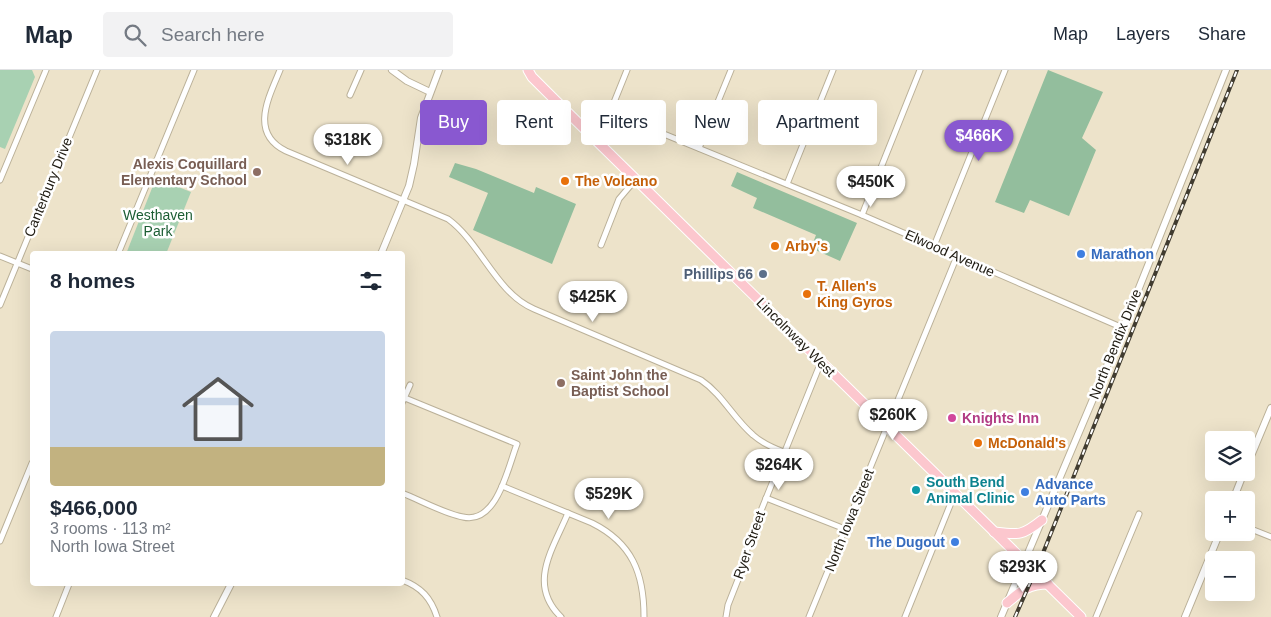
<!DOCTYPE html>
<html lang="en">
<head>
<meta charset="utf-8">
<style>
	body { margin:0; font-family:Arial,sans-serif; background:#f2f2f3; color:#1f2937; height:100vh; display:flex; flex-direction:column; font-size:19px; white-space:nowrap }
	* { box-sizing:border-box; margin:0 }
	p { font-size:16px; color:#747a83 }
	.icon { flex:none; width:28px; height:28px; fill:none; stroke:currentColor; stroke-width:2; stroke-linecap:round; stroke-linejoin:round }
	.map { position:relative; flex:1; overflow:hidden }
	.drawer { position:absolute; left:30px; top:181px; width:375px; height:335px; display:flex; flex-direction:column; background:#fff; border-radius:5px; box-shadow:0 5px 20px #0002 }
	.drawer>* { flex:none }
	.banner { position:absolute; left:420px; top:30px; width:475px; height:45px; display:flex; gap:10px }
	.tools { position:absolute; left:1205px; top:361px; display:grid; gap:10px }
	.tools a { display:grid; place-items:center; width:50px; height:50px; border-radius:5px; background:#fff; box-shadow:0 5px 20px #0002; font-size:25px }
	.price { position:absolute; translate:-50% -42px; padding:0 11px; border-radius:18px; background:#fff; color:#222; font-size:16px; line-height:32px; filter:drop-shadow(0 1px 2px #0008) }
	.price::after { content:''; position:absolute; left:50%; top:30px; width:15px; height:11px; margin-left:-8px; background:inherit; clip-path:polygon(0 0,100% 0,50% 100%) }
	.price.current { background:#8958d0; color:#fff }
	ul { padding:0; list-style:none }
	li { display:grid; align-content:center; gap:10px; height:265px; padding:0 20px }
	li+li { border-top:1px solid #e0e1e3 }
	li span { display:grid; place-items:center; height:155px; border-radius:5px; color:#555 }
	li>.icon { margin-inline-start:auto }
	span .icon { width:90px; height:90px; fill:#fffc; stroke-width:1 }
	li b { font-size:21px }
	h2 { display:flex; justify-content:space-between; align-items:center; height:60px; padding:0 20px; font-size:21px }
	.chip { padding:0 18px; border-radius:5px; background:#fff; box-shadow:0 5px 20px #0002; font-size:18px; line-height:45px }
	.chip.current { background:#8958d0; color:#fff }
	header { display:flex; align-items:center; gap:30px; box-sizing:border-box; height:70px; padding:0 25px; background:#fff; border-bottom:1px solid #e0e1e3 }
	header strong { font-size:24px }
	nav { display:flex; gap:28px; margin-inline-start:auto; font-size:18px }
	.search { width:350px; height:45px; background:#f2f2f3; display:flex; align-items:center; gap:12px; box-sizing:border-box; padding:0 18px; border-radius:5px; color:#747a83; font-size:19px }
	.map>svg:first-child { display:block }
</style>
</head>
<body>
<header>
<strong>Map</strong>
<div class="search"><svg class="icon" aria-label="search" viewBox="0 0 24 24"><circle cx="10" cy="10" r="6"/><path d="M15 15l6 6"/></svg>Search here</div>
<nav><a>Map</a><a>Layers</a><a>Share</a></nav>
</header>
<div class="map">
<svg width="1271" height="547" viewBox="0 0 1271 547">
	<rect width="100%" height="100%" fill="#ede3ca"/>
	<g fill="#a8d1b2">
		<polygon points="0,0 32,0 35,7 5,79 0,77"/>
		<polygon points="156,108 191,122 166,184 126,184"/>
	</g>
	<g fill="#93be9d">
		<polygon points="1048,0 1103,22 1082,68 1096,80 1069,146 1030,130 1024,143 995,132"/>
		<polygon points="455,93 476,99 534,123 536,117 576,134 552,194 473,160 488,123 449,107"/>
		<polygon points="737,102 857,153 840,191 811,178 816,165 753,138 757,128 731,116"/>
	</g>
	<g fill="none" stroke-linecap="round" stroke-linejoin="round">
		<defs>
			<g id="minor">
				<path d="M280 0C269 27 249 63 286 81L448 149C481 173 496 223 534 239L701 310C723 325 733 348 753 365 762 373 773 378 784 382"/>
				<polyline points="350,25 361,0"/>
				<polyline points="610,42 862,145 1123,258"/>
				<polyline points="598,72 627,0"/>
				<polyline points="699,78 731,0"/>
				<polyline points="0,110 46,0"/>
				<polyline points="787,114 833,0"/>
				<polyline points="862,145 920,0"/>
				<polyline points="601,175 619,129 636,109"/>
				<polyline points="934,176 1005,0"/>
				<polyline points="118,184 194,0"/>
				<polyline points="0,186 32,199"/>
				<polyline points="0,235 97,0"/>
				<polyline points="402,333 410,315"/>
				<path d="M502 416 592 453C632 473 644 503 644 547"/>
				<path d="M402 423C420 430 445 444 463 447 497 455 508 397 517 374L405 328"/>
				<polyline points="766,428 845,459"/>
				<polyline points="1246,457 1271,467"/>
				<polyline points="0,471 32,393"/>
				<path d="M402 510C421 517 431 528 437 547"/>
				<polyline points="56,547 69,514"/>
				<path d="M561 547C527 514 553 479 568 443"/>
				<polyline points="726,547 728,535 741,502 750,468 821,292"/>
				<polyline points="809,547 957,186"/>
				<polyline points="905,547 955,423"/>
				<polyline points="1096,547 1139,444"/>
			</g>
			<g id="tertiary">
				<polyline points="392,0 407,11 430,22"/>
				<polyline points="381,184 409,116 414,94 421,48 439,0"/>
				<polyline points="1246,398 1271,338"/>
				<polyline points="1233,430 1244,402"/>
				<polyline points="214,547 231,514"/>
				<polyline points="1001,547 1123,258 1226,0"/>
				<polyline points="1185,547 1220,462"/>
			</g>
			<g id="primary">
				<polyline points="528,0 532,7 553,28 1081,547"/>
				<path d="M994 462C1019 465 1022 466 1042 450"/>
				<path d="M1007 533C1021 521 1028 514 1048 514"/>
			</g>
		</defs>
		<use href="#minor" stroke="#bbb199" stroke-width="7"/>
		<use href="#tertiary" stroke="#bbb199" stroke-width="8"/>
		<use href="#primary" stroke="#fff" stroke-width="11"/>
		<use href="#minor" stroke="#fff" stroke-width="5"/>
		<use href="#tertiary" stroke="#fff" stroke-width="6"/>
		<use href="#primary" stroke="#fcc7ce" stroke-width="9"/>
		<defs>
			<polyline id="rail" points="1015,547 1041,488 1237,0"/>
		</defs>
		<use href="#rail" stroke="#413c30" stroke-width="4"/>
		<use href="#rail" stroke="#fff" stroke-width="2" stroke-dasharray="5.5" stroke-linecap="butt"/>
	</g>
	<g fill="#8d6e63" stroke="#fff" stroke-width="2">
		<circle cx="257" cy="102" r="5"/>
		<circle cx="561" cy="313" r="5"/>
	</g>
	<g fill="#e8710a" stroke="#fff" stroke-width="2">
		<circle cx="565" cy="111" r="5"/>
		<circle cx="775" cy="176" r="5"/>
		<circle cx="807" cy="224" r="5"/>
		<circle cx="978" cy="373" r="5"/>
	</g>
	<g fill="#3f7fe0" stroke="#fff" stroke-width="2">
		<circle cx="1081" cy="184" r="5"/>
		<circle cx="1025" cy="422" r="5"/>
		<circle cx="955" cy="472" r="5"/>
	</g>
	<circle fill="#5c6f8a" stroke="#fff" stroke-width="2" cx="763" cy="204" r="5"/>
	<circle fill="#d1479c" stroke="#fff" stroke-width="2" cx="952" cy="348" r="5"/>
	<circle fill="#0f9aa8" stroke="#fff" stroke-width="2" cx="916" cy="420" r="5"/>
	<g text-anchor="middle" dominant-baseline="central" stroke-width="5" stroke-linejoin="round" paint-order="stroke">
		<g font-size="14" font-weight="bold" fill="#785e54" stroke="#fff" text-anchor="end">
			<text x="247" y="94">Alexis Coquillard<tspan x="247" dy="16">Elementary School</tspan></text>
			<text x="571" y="305" text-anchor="start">Saint John the<tspan x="571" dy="16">Baptist School</tspan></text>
		</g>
		<g font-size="14" font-weight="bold" fill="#c56008" stroke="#fff" text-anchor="start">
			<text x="575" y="111">The Volcano</text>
			<text x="785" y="176">Arby's</text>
			<text x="817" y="216">T. Allen's<tspan x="817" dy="16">King Gyros</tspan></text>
			<text x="988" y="373">McDonald's</text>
		</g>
		<g font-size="14" fill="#1e1a11" stroke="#fff">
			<text transform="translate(48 117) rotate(-68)">Canterbury Drive</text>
			<text transform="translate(950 183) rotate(24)">Elwood Avenue</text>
			<text transform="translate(796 267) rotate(45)">Lincolnway West</text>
			<text transform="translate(1115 274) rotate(-68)">North Bendix Drive</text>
			<text transform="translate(849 450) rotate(-68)">North Iowa Street</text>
			<text transform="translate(749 475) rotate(-71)">Ryer Street</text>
		</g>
		<g font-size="14" fill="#1b5d33" stroke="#fff">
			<text x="158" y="145">Westhaven<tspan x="158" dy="16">Park</tspan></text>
		</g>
		<g font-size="14" font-weight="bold" fill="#366cbe" stroke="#fff" text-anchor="start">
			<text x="1091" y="184">Marathon</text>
			<text x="1035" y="414">Advance<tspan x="1035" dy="16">Auto Parts</tspan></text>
			<text x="945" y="472" text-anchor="end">The Dugout</text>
		</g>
		<g font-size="14" font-weight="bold" fill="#4e5e75" stroke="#fff" text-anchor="end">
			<text x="753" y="204">Phillips 66</text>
		</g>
		<g font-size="14" font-weight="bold" fill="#b23c85" stroke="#fff" text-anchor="start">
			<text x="962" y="348">Knights Inn</text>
		</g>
		<g font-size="14" font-weight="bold" fill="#0d838f" stroke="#fff" text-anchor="start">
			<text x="926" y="412">South Bend<tspan x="926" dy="16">Animal Clinic</tspan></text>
		</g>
	</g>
</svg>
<div class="tools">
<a><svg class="icon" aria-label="layers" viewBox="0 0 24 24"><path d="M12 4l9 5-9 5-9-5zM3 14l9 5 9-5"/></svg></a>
<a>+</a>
<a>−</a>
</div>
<b class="price current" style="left:979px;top:92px">$466K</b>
<b class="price" style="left:348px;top:96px">$318K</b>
<b class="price" style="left:871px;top:138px">$450K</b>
<b class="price" style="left:593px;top:253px">$425K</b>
<b class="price" style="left:893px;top:371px">$260K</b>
<b class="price" style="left:779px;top:421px">$264K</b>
<b class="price" style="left:609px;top:450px">$529K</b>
<b class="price" style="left:1023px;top:523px">$293K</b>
<div class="banner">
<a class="chip current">Buy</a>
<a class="chip">Rent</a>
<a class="chip">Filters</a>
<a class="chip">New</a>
<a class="chip">Apartment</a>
</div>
<section class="drawer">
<h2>8 homes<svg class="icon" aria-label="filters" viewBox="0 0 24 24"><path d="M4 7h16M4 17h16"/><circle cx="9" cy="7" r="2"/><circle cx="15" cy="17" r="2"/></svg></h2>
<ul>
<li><span style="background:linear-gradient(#c9d6e8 75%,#c2b280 0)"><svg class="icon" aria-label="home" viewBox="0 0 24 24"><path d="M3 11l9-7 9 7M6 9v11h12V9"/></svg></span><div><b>$466,000</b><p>3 rooms · 113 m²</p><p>North Iowa Street</p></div></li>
</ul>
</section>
</div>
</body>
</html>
